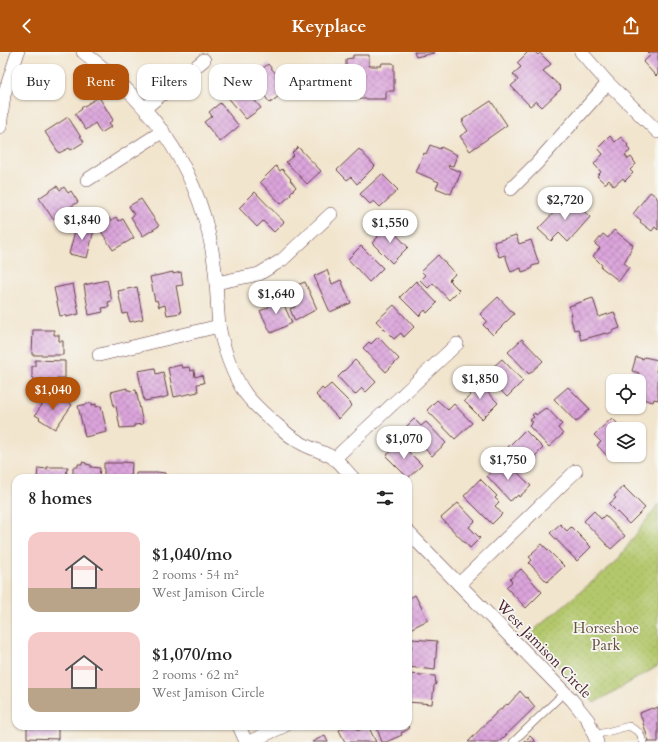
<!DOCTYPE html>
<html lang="en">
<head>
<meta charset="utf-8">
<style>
	body { margin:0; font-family:Cardo,serif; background:#f2f2f2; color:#222; height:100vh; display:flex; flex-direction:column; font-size:15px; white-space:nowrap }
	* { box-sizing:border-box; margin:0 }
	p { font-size:13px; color:#767676 }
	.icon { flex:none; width:22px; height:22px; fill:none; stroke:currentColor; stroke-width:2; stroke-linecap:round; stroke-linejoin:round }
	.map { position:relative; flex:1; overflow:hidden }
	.sheet { position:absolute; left:12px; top:422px; width:400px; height:256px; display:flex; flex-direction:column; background:#fff; border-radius:12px; box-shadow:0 1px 3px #0004 }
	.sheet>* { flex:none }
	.hud { position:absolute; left:12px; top:12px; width:400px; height:36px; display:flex; gap:8px }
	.fabs { position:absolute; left:606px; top:322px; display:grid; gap:8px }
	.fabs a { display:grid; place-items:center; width:40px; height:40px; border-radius:8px; background:#fff; box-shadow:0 1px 3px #0004; font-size:20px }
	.price { position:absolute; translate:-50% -34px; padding:0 9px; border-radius:14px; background:#fff; color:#222; font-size:13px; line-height:26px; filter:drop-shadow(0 1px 2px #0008) }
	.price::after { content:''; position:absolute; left:50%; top:24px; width:12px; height:9px; margin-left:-6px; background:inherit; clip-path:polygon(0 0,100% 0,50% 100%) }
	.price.current { background:#b45309; color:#fff }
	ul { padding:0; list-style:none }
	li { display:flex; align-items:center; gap:12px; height:100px; padding:0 16px }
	li span { display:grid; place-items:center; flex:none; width:112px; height:80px; border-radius:12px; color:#555 }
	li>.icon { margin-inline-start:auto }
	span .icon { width:48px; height:48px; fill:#fffc; stroke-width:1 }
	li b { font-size:17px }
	h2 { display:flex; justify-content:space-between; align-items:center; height:48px; padding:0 16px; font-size:17px }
	.pill { padding:0 14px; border-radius:12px; background:#fff; box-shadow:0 1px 3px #0004; font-size:14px; line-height:36px }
	.pill.current { background:#b45309; color:#fff }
	header { display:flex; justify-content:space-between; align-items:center; height:52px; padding:0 16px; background:#b45309; color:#fff; font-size:18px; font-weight:800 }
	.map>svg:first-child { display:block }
</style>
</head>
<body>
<header><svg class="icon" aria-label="back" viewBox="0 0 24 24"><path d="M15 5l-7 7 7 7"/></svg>Keyplace<svg class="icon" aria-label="share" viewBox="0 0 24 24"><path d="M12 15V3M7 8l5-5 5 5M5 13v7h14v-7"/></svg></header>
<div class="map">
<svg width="658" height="690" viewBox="0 0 658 690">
	<defs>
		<pattern id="grass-dots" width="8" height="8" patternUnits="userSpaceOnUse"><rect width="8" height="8" fill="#b3c86c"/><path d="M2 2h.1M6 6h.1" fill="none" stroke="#9bab5e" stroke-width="1.8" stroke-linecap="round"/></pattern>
		<pattern id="building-cross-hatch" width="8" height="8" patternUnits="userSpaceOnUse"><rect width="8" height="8" fill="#dca5dc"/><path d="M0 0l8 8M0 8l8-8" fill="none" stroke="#b486b3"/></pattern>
	</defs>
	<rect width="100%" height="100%" fill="#f6f6f2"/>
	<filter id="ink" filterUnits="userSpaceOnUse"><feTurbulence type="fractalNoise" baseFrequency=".025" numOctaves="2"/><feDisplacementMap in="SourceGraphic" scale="8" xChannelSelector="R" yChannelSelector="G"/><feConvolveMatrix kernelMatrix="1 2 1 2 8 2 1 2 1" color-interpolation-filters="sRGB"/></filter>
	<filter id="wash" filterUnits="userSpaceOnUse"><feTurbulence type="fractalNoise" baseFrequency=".012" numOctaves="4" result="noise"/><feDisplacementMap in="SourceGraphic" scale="16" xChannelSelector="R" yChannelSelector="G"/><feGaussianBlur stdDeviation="0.9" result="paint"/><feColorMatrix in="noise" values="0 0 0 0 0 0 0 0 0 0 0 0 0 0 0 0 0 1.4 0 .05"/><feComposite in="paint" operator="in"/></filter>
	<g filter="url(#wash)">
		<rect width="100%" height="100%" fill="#f2e5ce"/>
		<polygon fill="url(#grass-dots)" stroke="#7e744c" points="658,452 658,614 594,651 528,583 616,510"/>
		<g id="blocks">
			<g fill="url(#building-cross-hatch)">
				<polygon points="414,0 434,0 434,1 416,5"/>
				<polygon points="528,0 535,0 538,3 540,1 551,12 543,19 561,35 560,36 561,37 542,55 536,49 530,54 511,34 518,28 513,22 521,15 517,11"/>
				<polygon points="648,0 658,0 658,22 656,24 643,10 651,3"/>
				<polygon points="353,3 369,3 369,14 381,14 382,11 392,11 394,12 394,39 386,39 386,47 359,47 359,38 351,38 351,27 346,28 346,7 353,6"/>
				<polygon points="268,12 288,37 270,51 253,29 259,24 257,21"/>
				<polygon points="241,32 261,56 246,67 226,43"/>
				<polygon points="99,45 113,68 109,71 112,74 101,81 95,71 86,78 75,62 82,57 81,56"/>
				<polygon points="491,49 507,73 470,99 460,84 468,79 462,70 464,69 462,68"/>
				<polygon points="220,51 239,74 220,90 204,70 212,64 209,60"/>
				<polygon points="68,65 84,90 71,98 69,96 59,101 45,80"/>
				<polygon points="610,84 615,90 621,85 628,93 627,94 629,97 630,99 625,103 628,107 631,105 636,112 630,118 633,121 625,129 623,126 614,134 609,128 606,131 604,131 597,124 601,120 594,112 603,102 598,96"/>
				<polygon points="430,93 440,97 441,95 457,103 453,114 449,113 448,115 461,120 455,135 454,134 451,142 436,136 439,130 416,120 424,101 426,102"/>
				<polygon points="298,95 321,119 307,132 286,110 294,103 292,101"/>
				<polygon points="359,97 375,114 357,132 351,125 347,128 337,118"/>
				<polygon points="276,114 280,119 282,117 291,127 290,128 296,135 290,141 291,143 281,152 260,130"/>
				<polygon points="382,122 398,138 380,155 374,149 370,152 360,142"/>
				<polygon points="57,134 60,138 64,135 68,141 71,139 78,150 53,167 39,146"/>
				<polygon points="255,140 284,170 274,180 263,169 257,175 239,156"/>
				<polygon points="650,140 656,144 658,149 658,178 655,175 652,179 640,170 641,168 633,162"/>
				<polygon points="569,145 590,165 568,190 559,181 551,189 538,177"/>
				<polygon points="141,147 159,174 143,184 131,165 134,163 129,154"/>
				<polygon points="116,165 119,169 123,167 134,186 113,198 97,173 109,166 110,169"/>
				<polygon points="77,171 90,175 89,177 94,178 87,206 69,202"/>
				<polygon points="387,173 408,195 392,211 372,191 378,185 376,182"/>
				<polygon points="614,178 633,193 624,211 629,215 619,229 601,215 602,213 593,204 600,196 595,192 603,182 608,186"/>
				<polygon points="516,183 519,192 531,188 539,212 532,214 531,217 522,220 521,216 511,220 505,203 499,205 494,190"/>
				<polygon points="361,194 383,216 369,230 348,207"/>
				<polygon points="438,203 455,222 449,228 459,238 449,248 433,231 428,236 420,228 425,223 421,219"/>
				<polygon points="327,218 332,232 341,228 351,251 330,260 314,224"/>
				<polygon points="173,220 173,222 181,220 183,233 176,234 181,261 167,263 165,253 159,255 157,248 155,249 150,225"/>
				<polygon points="107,228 112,249 108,250 109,255 102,256 103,260 89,263 84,233"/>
				<polygon points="416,229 437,251 427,261 425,258 419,264 400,245"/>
				<polygon points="305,230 317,257 295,269 290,257 295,255 287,237"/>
				<polygon points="73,232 79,262 66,265 65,263 60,264 54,236"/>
				<polygon points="137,235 143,267 130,270 127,261 123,262 118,239"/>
				<polygon points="280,244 292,271 271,281 260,259 269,255 267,250"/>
				<polygon points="498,245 514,262 493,283 483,273 487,269 480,262"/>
				<polygon points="593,246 599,265 614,260 620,276 612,279 613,280 607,282 606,281 581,288 578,277 574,278 570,263 572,263 569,254"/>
				<polygon points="394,253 414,275 404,285 401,281 394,287 376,269"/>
				<polygon points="33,278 54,278 54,283 59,283 59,289 63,289 63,303 32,303"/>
				<polygon points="378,285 399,307 386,320 363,296 369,290 371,292"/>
				<polygon points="522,287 543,309 529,322 508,300"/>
				<polygon points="636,305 643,307 644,305 658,308 656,320 658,320 658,348 654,347 653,350 639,346 639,329 636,329 639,321 632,319"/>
				<polygon points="502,307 523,329 507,345 487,324 493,318 492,316"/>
				<polygon points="35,308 65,309 65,326 57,326 56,335 41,334 41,336 35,336 34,334 34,326 32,326 32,314 35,314"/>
				<polygon points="355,308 376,330 366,340 362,336 355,343 338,325"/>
				<polygon points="181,313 182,316 189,315 190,319 194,318 195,325 202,323 204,331 197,332 198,340 174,345 168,316"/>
				<polygon points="155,316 156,322 163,320 168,344 163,346 144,349 138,319"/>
				<polygon points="477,329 498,351 482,367 464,349 471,343 467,339"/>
				<polygon points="331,332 352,353 339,367 316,343 322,336 324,338"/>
				<polygon points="568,335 590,357 576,370 554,347"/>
				<polygon points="127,336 127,338 130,338 130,339 136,338 143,372 134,373 134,375 120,376 116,354 114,355 111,340"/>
				<polygon points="49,343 55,348 58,343 72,353 55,377 39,367 40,366 35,363"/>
				<polygon points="437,348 448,358 454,352 472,371 455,387 427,358"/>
				<polygon points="92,351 92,353 96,352 96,355 101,354 107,380 85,385 78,354"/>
				<polygon points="547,356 562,372 558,376 563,382 549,395 529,374 533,370 530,368 534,365 532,363 535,361 536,363 544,357"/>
				<polygon points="612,366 623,377 613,377 613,398 607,404 597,393 601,390 594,383"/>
				<polygon points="414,367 421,374 426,370 446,391 432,404 405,376"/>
				<polygon points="525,378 543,396 535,404 536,405 532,409 529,406 524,412 508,395"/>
				<polygon points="400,391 422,413 408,426 386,404"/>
				<polygon points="504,407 531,434 519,445 518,443 515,446 515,445 510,449 487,424 494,415 495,416"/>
				<polygon points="82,410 86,411 86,412 91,413 91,415 100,416 99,426 73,426 73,415 78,415 78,412 82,412"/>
				<polygon points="124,410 132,411 131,426 104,426 104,411 122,411"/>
				<polygon points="47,415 68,415 68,417 67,417 66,426 37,426 38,416 47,417"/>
				<polygon points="157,420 165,421 165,426 136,426 136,421 155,421"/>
				<polygon points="480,427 497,444 495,446 499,450 495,454 502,462 492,472 464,444"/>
				<polygon points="623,434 645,456 629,472 609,452 616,446 614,444"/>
				<polygon points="458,451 475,469 469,475 480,486 470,496 441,466"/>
				<polygon points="594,459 601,467 605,463 625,484 611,497 584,469"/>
				<polygon points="560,472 567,479 571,475 591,495 577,509 550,481"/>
				<polygon points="542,492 564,514 547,530 529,511 532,508 529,505 533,502 532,501"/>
				<polygon points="521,517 542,540 526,556 506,535 512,530 510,527"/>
				<polygon points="415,543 428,568 408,578 408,547"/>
				<polygon points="412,587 437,589 435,618 408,615 408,599 411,599"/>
				<polygon points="409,622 435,624 436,632 434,634 432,652 408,650 408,634 411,635 411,633 408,632"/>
				<polygon points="520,639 526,646 527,645 535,655 499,690 468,690 496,661 507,652 508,653"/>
				<polygon points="658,655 658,690 649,690 640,661 652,656 653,657"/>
				<polygon points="27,674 58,674 58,687 27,686"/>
				<polygon points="347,674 355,674 358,679 368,674 376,690 345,690 339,678"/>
				<polygon points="376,674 408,674 409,677 401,681 402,683 386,690 382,690"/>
				<polygon points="325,684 328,690 312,690 322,685"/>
				<polygon points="530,684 536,690 524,690"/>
			</g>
		</g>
	</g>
	<g filter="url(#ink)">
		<use href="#blocks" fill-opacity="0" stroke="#633d43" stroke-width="1"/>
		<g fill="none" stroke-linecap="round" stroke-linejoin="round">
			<defs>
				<g id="service">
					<polyline points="595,683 629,674 640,681 643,690"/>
					<polyline points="513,690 565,640"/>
				</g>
				<g id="minor">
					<path d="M83 0C157 55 205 126 215 219 217 237 217 255 219 273 222 293 233 324 245 341 255 355 269 366 282 377 286 381 291 385 296 388 307 396 322 399 334 406 341 411 347 420 353 426"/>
					<polyline points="581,0 608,31 658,80"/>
					<polyline points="145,56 204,8"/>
					<polyline points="0,75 4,43 18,0"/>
					<polyline points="87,128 163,79"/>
					<polyline points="511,137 537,111 608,31"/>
					<polyline points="216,231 259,222 282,208 331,162"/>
					<polyline points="99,303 219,274"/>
					<polyline points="334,407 457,292"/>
					<polyline points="408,480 572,648 588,668 597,690"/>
					<polyline points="459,532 576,419"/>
					<polyline points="239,674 246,690"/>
					<polyline points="249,690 284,674"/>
				</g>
			</defs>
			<use href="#service" stroke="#633d43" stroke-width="8"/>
			<use href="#minor" stroke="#633d43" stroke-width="14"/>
			<use href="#service" stroke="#fff" stroke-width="7"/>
			<use href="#minor" stroke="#fff" stroke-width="13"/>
		</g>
	</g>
	<g text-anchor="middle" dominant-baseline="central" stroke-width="3.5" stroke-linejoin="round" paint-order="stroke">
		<g font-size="15" fill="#6a523e" stroke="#f6f6f2">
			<text x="606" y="576">Horseshoe<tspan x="606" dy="17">Park</tspan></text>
		</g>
		<g font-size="15" fill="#4a1f2b" stroke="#f6f6f2">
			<text transform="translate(544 597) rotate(46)">West Jamison Circle</text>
		</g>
	</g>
</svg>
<div class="fabs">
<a><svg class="icon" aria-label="locate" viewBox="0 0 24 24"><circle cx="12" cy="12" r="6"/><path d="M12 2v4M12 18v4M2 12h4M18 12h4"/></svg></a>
<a><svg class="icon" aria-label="layers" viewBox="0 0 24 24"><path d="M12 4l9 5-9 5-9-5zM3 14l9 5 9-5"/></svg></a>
</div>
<b class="price" style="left:565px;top:169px">$2,720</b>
<b class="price" style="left:82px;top:189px">$1,840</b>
<b class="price" style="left:390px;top:192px">$1,550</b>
<b class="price" style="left:276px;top:263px">$1,640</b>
<b class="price" style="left:480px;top:348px">$1,850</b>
<b class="price current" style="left:53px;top:359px">$1,040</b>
<b class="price" style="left:404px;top:408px">$1,070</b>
<b class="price" style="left:508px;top:429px">$1,750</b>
<div class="hud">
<a class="pill">Buy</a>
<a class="pill current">Rent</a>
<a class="pill">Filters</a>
<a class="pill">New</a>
<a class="pill">Apartment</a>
</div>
<section class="sheet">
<h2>8 homes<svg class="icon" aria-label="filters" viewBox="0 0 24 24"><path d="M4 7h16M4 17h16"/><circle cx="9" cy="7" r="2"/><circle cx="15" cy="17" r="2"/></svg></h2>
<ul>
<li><span style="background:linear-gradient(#f6c9c9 70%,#b9a48a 0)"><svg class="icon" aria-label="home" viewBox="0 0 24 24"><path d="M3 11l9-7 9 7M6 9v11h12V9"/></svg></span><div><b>$1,040/mo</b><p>2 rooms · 54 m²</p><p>West Jamison Circle</p></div></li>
<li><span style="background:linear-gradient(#f6c9c9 70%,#b9a48a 0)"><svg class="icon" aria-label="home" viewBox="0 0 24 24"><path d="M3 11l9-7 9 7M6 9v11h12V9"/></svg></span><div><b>$1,070/mo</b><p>2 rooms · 62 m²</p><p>West Jamison Circle</p></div></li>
</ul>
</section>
</div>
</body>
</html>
